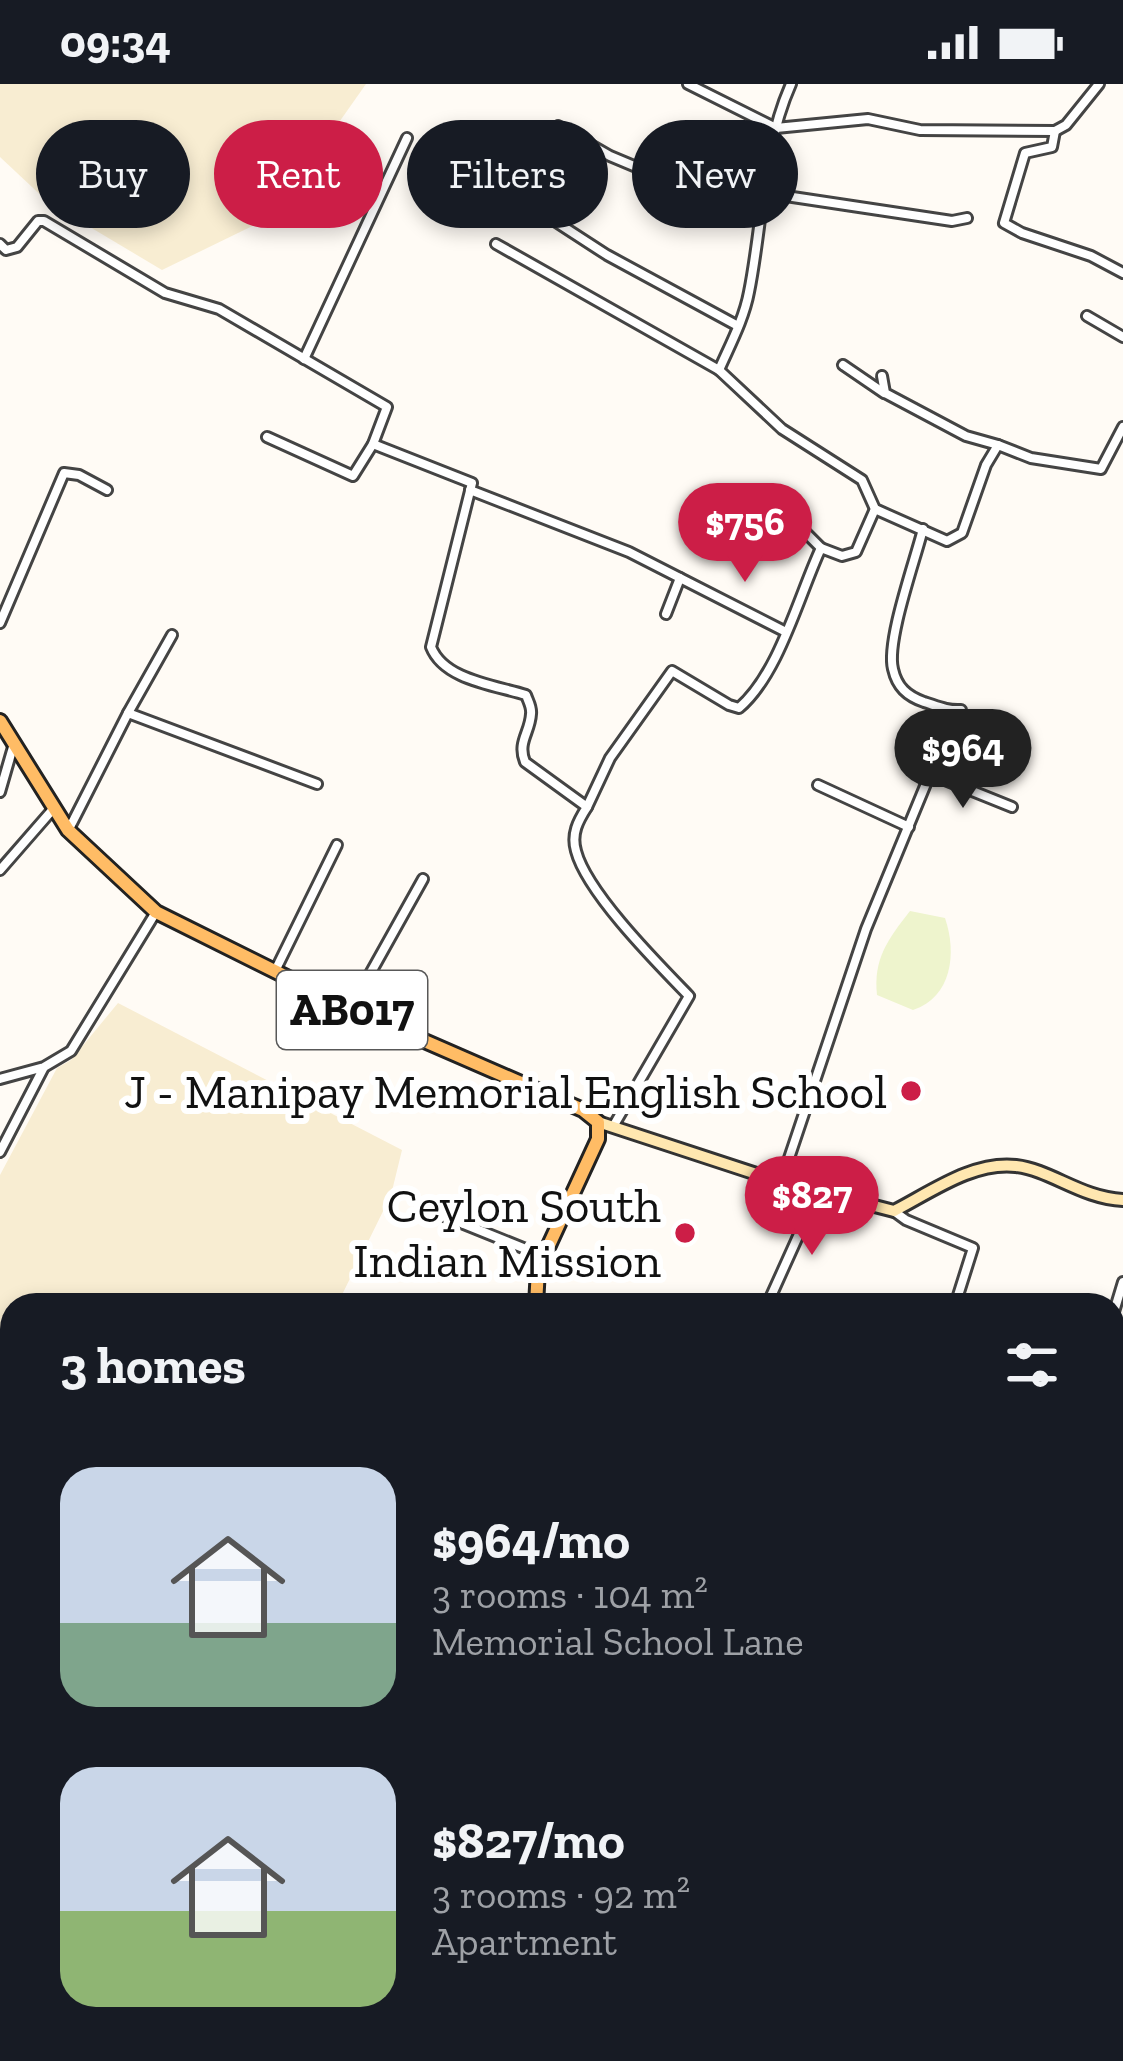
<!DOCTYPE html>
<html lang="en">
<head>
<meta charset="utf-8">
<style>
	body { margin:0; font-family:"Zilla Slab",serif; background:#242831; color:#f1f3f6; height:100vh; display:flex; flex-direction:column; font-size:45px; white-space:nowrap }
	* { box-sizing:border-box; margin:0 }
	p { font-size:39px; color:#9ea1a6 }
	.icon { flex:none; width:66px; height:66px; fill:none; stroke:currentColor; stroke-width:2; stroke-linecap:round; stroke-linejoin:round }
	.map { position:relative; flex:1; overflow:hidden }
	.panel { position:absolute; left:0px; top:1209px; width:1125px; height:768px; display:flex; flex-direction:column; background:#171b24; border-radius:36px 36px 0 0; box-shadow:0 6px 18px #0003 }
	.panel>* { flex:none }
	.banner { position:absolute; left:36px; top:36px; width:1053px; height:108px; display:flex; gap:24px }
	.price { position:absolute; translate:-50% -102px; padding:0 27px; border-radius:42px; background:#cc1e47; color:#fff; font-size:39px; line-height:78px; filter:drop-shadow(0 3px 6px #0008) }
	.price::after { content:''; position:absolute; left:50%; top:72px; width:36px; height:27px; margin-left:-18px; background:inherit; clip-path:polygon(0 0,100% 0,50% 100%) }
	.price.active { background:#222; color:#fff }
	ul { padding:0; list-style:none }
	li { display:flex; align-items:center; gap:36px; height:300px; padding:0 60px }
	li span { display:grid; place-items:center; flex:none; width:336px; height:240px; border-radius:36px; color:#555 }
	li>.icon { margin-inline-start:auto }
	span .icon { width:144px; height:144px; fill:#fffc; stroke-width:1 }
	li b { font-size:51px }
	h2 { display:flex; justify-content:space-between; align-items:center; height:144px; padding:0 60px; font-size:51px }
	.pill { padding:0 42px; border-radius:54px; background:#171b24; box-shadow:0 6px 18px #0003; font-size:42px; line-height:108px }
	.pill.active { background:#cc1e47; color:#fff }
	.status { display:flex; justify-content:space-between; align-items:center; height:84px; padding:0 60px; background:#171b24; direction:ltr }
	.status svg { height:33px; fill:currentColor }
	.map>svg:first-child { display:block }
</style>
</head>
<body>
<div class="status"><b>09:34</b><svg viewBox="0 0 49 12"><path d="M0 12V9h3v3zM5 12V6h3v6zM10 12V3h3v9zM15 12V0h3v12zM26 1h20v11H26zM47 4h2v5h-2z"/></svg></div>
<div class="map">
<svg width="1123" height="1977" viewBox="0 0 1123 1977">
	<rect width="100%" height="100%" fill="#fffbf5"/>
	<g fill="#f8edd2">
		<polygon points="0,0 366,0 273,132 162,186 48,118 0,73"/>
		<polygon points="118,919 402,1066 391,1111 337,1221 12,1221 12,1850 0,1843 0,1091 57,984 71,976"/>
	</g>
	<path fill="#eef4cd" d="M910 827 945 834C957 869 952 913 913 926L877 911C873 875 888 855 910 827Z"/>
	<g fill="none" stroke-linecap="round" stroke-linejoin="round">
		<defs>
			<g id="street">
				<polyline points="688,0 776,44 868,35 920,46 1055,47 1066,41 1099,0"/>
				<polyline points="558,42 610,72 758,134"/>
				<polyline points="1055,47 1052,63 1025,69 1004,139 1022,149 1091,172 1123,189"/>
				<polyline points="766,109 952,137 967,134"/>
				<polyline points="513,110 607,171 738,242"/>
				<polyline points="0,160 6,166 17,163 38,137 44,137 165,209 219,225 387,323 373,360 353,392 267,353"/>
				<polyline points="496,160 719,286 782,345 862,396 875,425 947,457 962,449 986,381 998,361 1031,374 1101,385 1123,343"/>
				<polyline points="1087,232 1123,253"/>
				<polyline points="304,275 407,54"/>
				<polyline points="843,281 884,309"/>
				<path d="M719 286C730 261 744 235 749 208 763 139 762 65 791 0"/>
				<polyline points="882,292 885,309 966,352 998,361"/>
				<path d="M373 360 472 399 431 563C444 596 494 601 526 611 528 617 532 623 531 630 530 649 517 658 525 678L587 723C578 737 571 750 576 767 587 809 658 880 689 912L614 1041"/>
				<polyline points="470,406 629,468 680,494 666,530"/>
				<polyline points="792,435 821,464"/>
				<path d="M923 445C915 477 886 557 893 585 897 603 907 612 924 618 937 622 947 627 961 626"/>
				<polyline points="680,494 786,548"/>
				<polyline points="0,539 64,389 79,391 107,406"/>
				<polyline points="128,629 172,551"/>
				<polyline points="930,690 1012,723"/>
				<polyline points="818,701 909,743"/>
				<polyline points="0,708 13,663"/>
				<path d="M587 723 610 674 672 587 729 621 739 624C779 590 799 511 821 464L842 472 856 468 875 425"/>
				<polyline points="69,745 128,629 317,700"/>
				<polyline points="0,786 54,724"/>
				<polyline points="275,887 337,761"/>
				<polyline points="351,924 423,795"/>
				<polyline points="0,995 44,983 71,967 156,828"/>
				<polyline points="0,1068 43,985"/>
				<polyline points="781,1098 866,845 930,690 949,627"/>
				<polyline points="429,1126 543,1172"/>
				<polyline points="895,1128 906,1136 973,1164 955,1221"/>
				<polyline points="767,1221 818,1108"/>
				<polyline points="1113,1231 1123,1198"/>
				<polyline points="1113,1300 1123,1307"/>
				<polyline points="1113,1725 1123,1726"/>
				<polyline points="427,1965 455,1977"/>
				<polyline points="749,1965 765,1977"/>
				<polyline points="1052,1965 1081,1977"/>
				<polyline points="0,1974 4,1977"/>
				<polyline points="97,1977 106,1965"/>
				<polyline points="731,1977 739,1965"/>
				<polyline points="958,1977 964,1965"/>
			</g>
			<path id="secondary" d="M598 1038 781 1098 894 1127C931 1108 973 1077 1016 1082 1051 1086 1081 1114 1123 1116"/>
			<g id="primary">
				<polyline points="0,637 68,746 156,828 351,925 583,1026 598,1038 598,1055 538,1185 536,1221"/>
				<polyline points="507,1977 510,1965"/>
			</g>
		</defs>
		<use href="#street" stroke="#444" stroke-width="14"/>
		<use href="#secondary" stroke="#333" stroke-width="16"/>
		<use href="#primary" stroke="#222" stroke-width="18"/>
		<use href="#street" stroke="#fff" stroke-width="8"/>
		<use href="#secondary" stroke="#ffe7b0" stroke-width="10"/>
		<use href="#primary" stroke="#ffbc65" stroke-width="12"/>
	</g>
	<g fill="#cc1e47" stroke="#fff" stroke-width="4.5">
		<circle cx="911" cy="1007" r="12"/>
		<circle cx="685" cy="1149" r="12"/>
	</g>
	<g text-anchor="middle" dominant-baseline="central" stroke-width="12" stroke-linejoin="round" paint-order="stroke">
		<rect fill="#fff" stroke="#585858" stroke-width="3" x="277" y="887" width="150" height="78" rx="9"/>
		<g font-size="45" font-weight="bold" fill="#111">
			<text x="352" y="926">AB017</text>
		</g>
		<g font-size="48" fill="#111" stroke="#fff" text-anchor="end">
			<text x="887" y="1007">J - Manipay Memorial English School</text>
			<text x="661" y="1121">Ceylon South<tspan x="661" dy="55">Indian Mission</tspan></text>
		</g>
	</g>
</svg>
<b class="price" style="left:745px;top:501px">$756</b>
<b class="price active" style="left:963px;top:727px">$964</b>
<b class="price" style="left:812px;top:1174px">$827</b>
<div class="banner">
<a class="pill">Buy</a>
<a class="pill active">Rent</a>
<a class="pill">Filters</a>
<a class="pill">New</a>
</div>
<section class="panel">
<h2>3 homes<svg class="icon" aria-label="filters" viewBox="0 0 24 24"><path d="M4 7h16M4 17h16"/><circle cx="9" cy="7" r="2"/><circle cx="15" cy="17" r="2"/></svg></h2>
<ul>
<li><span style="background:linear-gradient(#c9d6e8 65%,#7fa58c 0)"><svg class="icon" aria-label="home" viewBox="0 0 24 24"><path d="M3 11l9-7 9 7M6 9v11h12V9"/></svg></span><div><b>$964/mo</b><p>3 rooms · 104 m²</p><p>Memorial School Lane</p></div></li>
<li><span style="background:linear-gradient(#c9d6e8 60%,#8fb573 0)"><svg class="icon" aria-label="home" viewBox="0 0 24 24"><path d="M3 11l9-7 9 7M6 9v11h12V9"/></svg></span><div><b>$827/mo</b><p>3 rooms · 92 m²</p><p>Apartment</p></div></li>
</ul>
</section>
</div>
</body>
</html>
